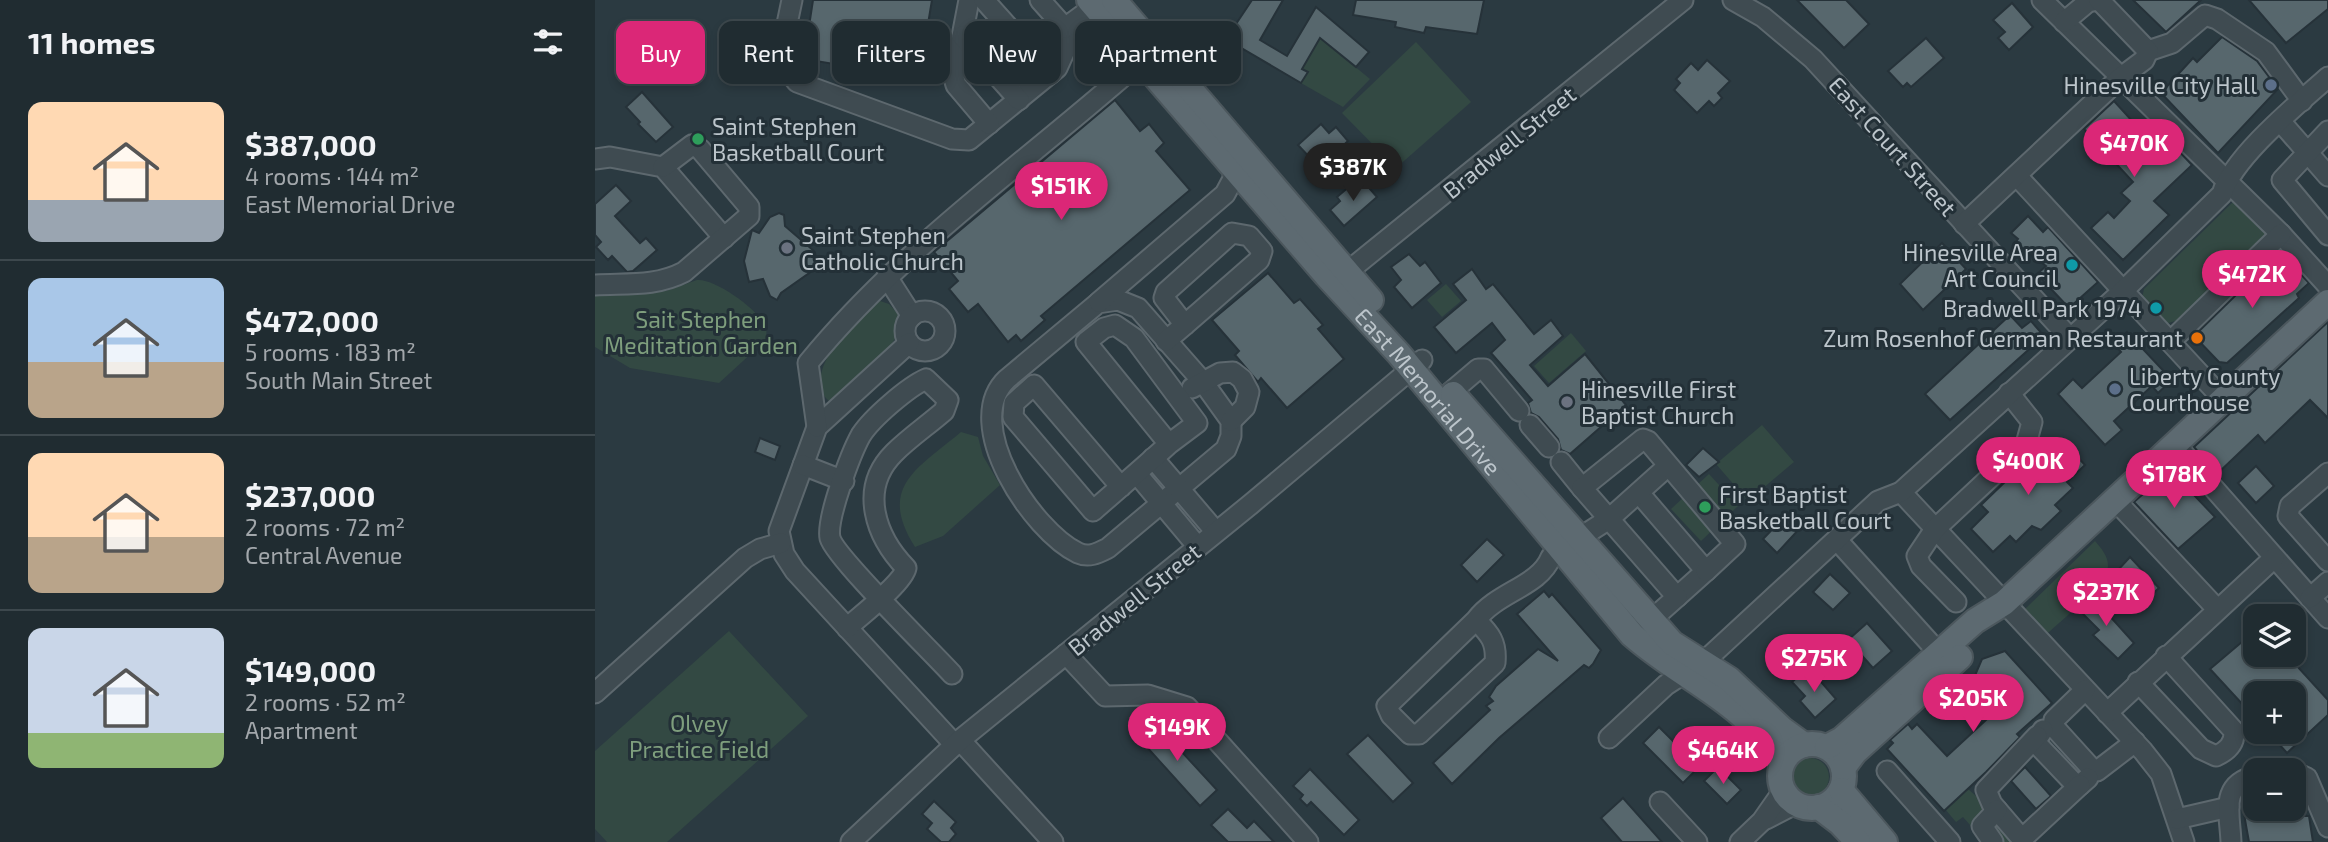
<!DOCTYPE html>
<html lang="en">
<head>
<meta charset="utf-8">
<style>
	body { margin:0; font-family:"Exo 2",sans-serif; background:#283439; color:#f1f3f6; height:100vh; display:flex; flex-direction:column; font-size:26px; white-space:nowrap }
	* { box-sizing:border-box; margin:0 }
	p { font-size:23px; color:#a2a7ab }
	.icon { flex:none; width:38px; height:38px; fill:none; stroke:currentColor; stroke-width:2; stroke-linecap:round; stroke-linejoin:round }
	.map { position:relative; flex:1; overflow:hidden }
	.details { display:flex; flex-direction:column; background:#202c31; width:595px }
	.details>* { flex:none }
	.hud { position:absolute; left:21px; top:21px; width:665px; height:63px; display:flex; gap:14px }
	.fabs { position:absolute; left:1648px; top:604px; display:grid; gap:14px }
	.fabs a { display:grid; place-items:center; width:63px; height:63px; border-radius:14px; background:#202c31; box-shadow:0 4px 10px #0003,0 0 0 2px #3d484d; font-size:35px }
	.price { position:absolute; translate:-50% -60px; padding:0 16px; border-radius:24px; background:#db2777; color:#fff; font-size:23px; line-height:46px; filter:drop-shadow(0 2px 4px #0008) }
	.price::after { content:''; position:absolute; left:50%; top:42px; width:21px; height:16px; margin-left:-10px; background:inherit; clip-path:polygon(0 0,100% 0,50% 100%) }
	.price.active { background:#222; color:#fff }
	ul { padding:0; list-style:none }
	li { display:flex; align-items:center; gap:21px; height:175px; padding:0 28px }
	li+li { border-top:2px solid #3d484d }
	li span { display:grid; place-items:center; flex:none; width:196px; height:140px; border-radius:14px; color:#555 }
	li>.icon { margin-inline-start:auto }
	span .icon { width:84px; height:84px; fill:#fffc; stroke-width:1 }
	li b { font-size:30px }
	h2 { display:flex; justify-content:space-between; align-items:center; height:84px; padding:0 28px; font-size:30px }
	.pill { padding:0 24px; border-radius:14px; background:#202c31; box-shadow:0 4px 10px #0003,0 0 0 2px #3d484d; font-size:24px; line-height:63px }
	.pill.active { background:#db2777; color:#fff }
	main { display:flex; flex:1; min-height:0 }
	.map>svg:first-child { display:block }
</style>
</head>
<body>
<main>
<section class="details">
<h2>11 homes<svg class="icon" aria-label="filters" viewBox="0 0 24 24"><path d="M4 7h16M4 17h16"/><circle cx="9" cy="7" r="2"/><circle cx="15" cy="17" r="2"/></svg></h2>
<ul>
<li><span style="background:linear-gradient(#ffd9b3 70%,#9aa5b1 0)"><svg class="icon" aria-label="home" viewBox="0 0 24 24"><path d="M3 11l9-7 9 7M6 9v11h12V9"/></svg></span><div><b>$387,000</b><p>4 rooms · 144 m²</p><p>East Memorial Drive</p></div></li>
<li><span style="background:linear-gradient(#a9c7e8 60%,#b9a48a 0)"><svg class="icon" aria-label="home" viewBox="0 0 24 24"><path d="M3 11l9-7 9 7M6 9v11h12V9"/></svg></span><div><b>$472,000</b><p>5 rooms · 183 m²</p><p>South Main Street</p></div></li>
<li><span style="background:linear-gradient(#ffd9b3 60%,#b9a48a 0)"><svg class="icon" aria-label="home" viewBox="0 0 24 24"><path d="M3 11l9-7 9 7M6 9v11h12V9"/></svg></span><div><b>$237,000</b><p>2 rooms · 72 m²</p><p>Central Avenue</p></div></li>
<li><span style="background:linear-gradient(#c9d6e8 75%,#8fb573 0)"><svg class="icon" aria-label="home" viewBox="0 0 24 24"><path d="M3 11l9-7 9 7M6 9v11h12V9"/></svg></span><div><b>$149,000</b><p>2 rooms · 52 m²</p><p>Apartment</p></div></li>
</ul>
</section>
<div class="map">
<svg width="1733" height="842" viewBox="0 0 1733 842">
	<rect width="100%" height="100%" fill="#2b3a41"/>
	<g fill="#334943">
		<polygon points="725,38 775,79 748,107 706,83 713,72 707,69"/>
		<polygon points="821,42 876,102 801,168 747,113"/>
		<polygon points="1638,202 1646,205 1672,231 1671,238 1587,319 1570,324 1547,298 1549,289"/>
		<path d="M102 280C120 278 166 311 171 328 172 329 171 339 171 340L124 383 35 368 0 347V289L71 291Z"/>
		<polygon points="851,284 866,301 847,317 832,300"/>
		<path d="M285 301 294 304 304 315 302 335 295 347 234 401C203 376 261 315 285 301Z"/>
		<polygon points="976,333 991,351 954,383 939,366"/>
		<polygon points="1167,425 1199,462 1153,501 1121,464"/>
		<path d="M366 432 383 437 388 456 405 485 348 536 320 547C282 487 322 469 366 432Z"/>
		<polygon points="1114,474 1143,506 1106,541 1076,509"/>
		<path d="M1500 541C1506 548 1513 556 1513 566 1513 584 1464 622 1450 636L1427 612Z"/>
		<polygon points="134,631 213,716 72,842 12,842 0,829 0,751"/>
		<circle cx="1215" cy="777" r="19"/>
		<polygon points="1373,789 1433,842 1390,842 1368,817 1361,822 1350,809"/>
	</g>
	<g fill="#57676d" stroke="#263239" stroke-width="2">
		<polygon points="218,0 337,0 324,78 305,75 304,82 274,77 275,70 209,59"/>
		<polygon points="657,0 688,0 665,40 692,56 721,7 774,52 761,67 725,38 707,69 713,72 706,83 631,39"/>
		<polygon points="761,0 889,0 882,34 831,27 829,33 800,27 801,22 758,15"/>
		<polygon points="1202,0 1251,0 1274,24 1249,48"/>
		<polygon points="1538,0 1606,0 1571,32"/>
		<polygon points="1654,0 1733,0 1733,9 1691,43"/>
		<polygon points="1417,3 1438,27 1414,50 1403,38 1410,32 1398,20"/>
		<polygon points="1627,37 1662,61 1683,89 1623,153 1566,93 1598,58 1602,62"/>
		<polygon points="1331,38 1349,58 1316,87 1312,83 1308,87 1293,71"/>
		<polygon points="1112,60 1135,81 1123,93 1127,98 1119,106 1114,101 1102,113 1079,90 1085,83 1081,79 1096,63 1103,70"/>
		<polygon points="47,92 78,127 61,142 43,124 45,122 31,107"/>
		<polygon points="520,100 545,131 554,124 569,143 561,151 595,190 446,316 450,320 426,341 421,335 413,342 383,304 373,312 354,289 363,281 339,252"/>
		<polygon points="1519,101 1569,156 1579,146 1597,165 1559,201 1574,215 1528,260 1496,228 1513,212 1519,218 1535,201 1526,193 1538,182 1489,129"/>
		<polygon points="726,124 734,133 741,127 753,141 737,156 731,149 718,161 703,145"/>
		<polygon points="769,182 782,197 749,226 735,210 745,201 742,197 756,185 760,189"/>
		<polygon points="21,185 36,201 20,216 45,243 51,238 62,250 38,271 32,272 17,256 13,260 1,247 6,242 0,235 0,204"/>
		<polygon points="184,213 189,215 190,226 219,251 223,261 217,271 186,293 182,300 175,296 168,279 154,282 149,261 157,230 164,233 175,217"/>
		<polygon points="1433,216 1448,232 1453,227 1503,282 1474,308 1442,274 1451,266 1420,243 1423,239 1416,233"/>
		<polygon points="1347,243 1371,269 1328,310 1305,284"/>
		<polygon points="1685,252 1714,283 1702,294 1704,298 1632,363 1624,362 1599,336"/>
		<polygon points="814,254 825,266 830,262 846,283 817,308 799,287 806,280 796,267"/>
		<polygon points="877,269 891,289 898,284 939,334 956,320 968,336 935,365 953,386 990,354 1031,405 975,454 966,450 963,439 944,417 936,413 933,403 937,400 896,353 910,340 897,323 861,353 839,327 871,300 858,284"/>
		<polygon points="673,273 699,303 705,299 728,325 723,329 749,359 692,408 666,378 663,382 640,355 644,351 617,320"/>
		<polygon points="1415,315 1427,328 1436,321 1449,336 1355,420 1330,394"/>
		<polygon points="1733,322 1733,418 1715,400 1670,443 1663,435 1622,474 1599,447"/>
		<polygon points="1532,332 1577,380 1563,393 1557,386 1519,421 1527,430 1510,445 1463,394 1478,379 1487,388 1526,352 1519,344"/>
		<polygon points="165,438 185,446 180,460 160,452"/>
		<polygon points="1469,442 1490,465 1472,482 1478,488 1460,505 1466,511 1446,530 1437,526 1421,542 1415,536 1398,552 1376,529 1393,512 1386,505 1443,450 1451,459"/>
		<polygon points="1108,448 1124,462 1104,477 1091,465"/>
		<polygon points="1661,466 1679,486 1661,503 1643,483"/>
		<polygon points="1575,470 1620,517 1583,549 1539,502"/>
		<polygon points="1192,514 1206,527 1182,553 1168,539"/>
		<polygon points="892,539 909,555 882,582 866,565"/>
		<polygon points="1535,557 1564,588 1550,601 1522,571"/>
		<polygon points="1235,574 1255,593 1238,610 1218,592"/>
		<polygon points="949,591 954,597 957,594 1006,650 998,664 994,668 989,665 904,738 857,784 838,763 895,710 891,706 898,701 894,697 901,686 943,649 963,661 922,614"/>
		<polygon points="1495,594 1539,643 1523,659 1498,635 1504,630 1482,608"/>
		<polygon points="1272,623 1297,651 1278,668 1253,640"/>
		<polygon points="1661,630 1661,654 1691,654 1733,700 1733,715 1692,753 1673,732 1699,732 1699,693 1661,693 1661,719 1615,669"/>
		<polygon points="1410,651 1457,703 1422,734 1425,737 1391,772 1349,811 1292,749 1298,743 1295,740 1313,724 1317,729 1322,724 1352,756 1404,708 1378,680 1387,659"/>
		<polygon points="1208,672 1216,680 1221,676 1241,699 1220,718 1205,701 1210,696 1197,682"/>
		<polygon points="556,721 566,731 570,728 577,735 574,738 622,790 605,806 541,735"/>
		<polygon points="1064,727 1104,767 1088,783 1048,743"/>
		<polygon points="773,735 818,783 798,802 752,754"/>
		<polygon points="1123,767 1146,790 1132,804 1109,781"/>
		<polygon points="1430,767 1456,796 1441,809 1416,781"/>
		<polygon points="715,769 764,820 749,835 716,802 712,806 705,799 708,795 698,786"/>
		<polygon points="1661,790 1661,808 1702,808 1703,816 1714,816 1718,842 1654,842 1647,803 1650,794"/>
		<polygon points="1028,798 1067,842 1027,842 1006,818"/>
		<polygon points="339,801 361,822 356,828 361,834 354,842 346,842 332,829 337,823 327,814"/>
		<polygon points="633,809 652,828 659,821 679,842 633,842 616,825"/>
	</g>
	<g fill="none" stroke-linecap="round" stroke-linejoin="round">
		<defs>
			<g id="minor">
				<polyline points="197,0 188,43 188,64 202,82 357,139 374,140 462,68 472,46 470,28"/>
				<polyline points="374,0 359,78 361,85 394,124"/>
				<polyline points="389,0 455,74"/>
				<polyline points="445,0 470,28 508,0"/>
				<polyline points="1138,0 1168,17 1218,59 1474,337"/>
				<polyline points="1447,0 1686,234 1733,286"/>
				<polyline points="1469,22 1493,2 1503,0"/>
				<polyline points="367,36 424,100"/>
				<polyline points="1553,51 1577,43 1610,15 1622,19 1671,52 1707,101"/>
				<polyline points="1685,121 1733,176"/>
				<polyline points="1733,131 1687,180 1733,235"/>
				<polyline points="0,159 15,157 68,167 129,238"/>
				<polyline points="1422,176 1627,398"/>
				<polyline points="1369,224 1525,78 1549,60 1553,51 1504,0"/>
				<polyline points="292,277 317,316"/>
				<polyline points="741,281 1088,0"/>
				<path d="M0 285C31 283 60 287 89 272L154 216V207L105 149 97 145 68 167"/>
				<path d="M523 300 543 308 608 382 636 421V436L631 449 513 548C503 553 494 558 483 553 437 531 365 423 412 379L503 303Z"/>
				<polyline points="504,302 630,194 638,179 638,167"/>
				<circle cx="330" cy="331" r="20"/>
				<path d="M571 341C602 315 633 287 664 260L667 251 654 236 637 233 571 292 569 298 590 325"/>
				<polyline points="1576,341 1686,234"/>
				<polyline points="314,343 222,427 184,531 189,554 200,571 360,745"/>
				<polyline points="597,388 625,373 638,372 647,379 654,392 650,407 636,421"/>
				<polyline points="856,392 883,369 889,369 924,411"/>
				<polyline points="935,425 954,447"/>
				<path d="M222 427 213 363C312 242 442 155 557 51"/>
				<polyline points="1579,443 1733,618"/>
				<polyline points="558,458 621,532"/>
				<polyline points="966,462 987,488"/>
				<polyline points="208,465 249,481"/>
				<polyline points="1733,473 1695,506 1693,516 1733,561"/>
				<polyline points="542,474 603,547"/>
				<path d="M526 487 439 385 419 403 418 417 498 511C523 489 549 467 574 444L491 342 509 328 520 325 539 338 602 423 574 444"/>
				<polyline points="1306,492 1548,751 1566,774 1589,842"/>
				<polyline points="1044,493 1111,571 1082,597"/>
				<polyline points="1519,499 1622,609"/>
				<polyline points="1242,540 1352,662"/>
				<polyline points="975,544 1014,519 1073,466"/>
				<polyline points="1715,598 1733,582"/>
				<polyline points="1361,602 1326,566 1322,556 1340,529 1431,444 1437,422 1414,393"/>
				<path d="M881 620 792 706 796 715 815 734H824L900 663C902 642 895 634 881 620 903 591 944 587 956 557"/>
				<polyline points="1055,621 1082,597 987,488 1048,439 1053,441 1140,544 1111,571"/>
				<path d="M252 628C265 616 308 583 311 568 281 537 263 489 299 453 314 438 333 425 349 411L353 400 331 379C313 387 277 418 266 435 256 453 231 519 235 538 240 557 337 652 357 674"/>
				<polyline points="471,654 510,696 553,695 592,707 713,842"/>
				<path d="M1543 682 1606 749 1621 756C1632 751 1640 744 1639 731L1571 656"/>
				<polyline points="1490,690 1459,720 1458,726 1497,769 1502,771 1540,742"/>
				<polyline points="0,693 150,558 165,549 186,543"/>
				<polyline points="1512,713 1679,558"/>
				<polyline points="1448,730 1440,742 1479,783 1485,785 1493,778"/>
				<polyline points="1442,736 1391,790 1397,804 1427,839 1485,785"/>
				<path d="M1014 738 1071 685 1114 657 1283 501 1306 492 1529 290 1627 194C1638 157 1703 104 1733 77"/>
				<polyline points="365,740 458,842"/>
				<polyline points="1292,771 1355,842"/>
				<polyline points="1699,772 1712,778 1733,827"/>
				<polyline points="1065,802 1102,842"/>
				<polyline points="1171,819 1200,804"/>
				<polyline points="1582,819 1634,807"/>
				<polyline points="256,842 365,740 656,504 827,360"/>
				<polyline points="1145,842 1167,821 1188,791"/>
				<polyline points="1398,842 1387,826 1402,810"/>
				<path d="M1636 842C1635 813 1624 784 1661 776"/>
			</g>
			<g id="major">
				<path id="s1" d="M494 0 731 275 804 354 1037 635C1091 682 1147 699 1187 763"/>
				<polyline points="519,0 776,300"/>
				<polyline points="858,394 1077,643 1134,679 1187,729 1209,745"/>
				<circle cx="1217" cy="776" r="32"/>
				<polyline points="1232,747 1247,739 1380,621 1409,603 1733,302"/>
				<polyline points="1248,768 1260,752 1365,657"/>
				<polyline points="1246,790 1290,842"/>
				<polyline points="1224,807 1245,823 1263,842"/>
			</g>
		</defs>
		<use href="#minor" stroke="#5d686e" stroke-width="23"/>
		<use href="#major" stroke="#4c575d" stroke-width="28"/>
		<use href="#minor" stroke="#3f4b51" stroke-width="19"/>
		<use href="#major" stroke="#5d6a71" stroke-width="24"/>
	</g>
	<g fill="#5c6f8a" stroke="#233037" stroke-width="2.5">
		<circle cx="1676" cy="85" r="7"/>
		<circle cx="1520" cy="389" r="7"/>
	</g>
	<g fill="#2e9e5b" stroke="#233037" stroke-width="2.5">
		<circle cx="103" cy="139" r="7"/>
		<circle cx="1110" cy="507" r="7"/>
	</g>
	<g fill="#6b7280" stroke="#233037" stroke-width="2.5">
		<circle cx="192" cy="248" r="7"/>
		<circle cx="972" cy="402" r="7"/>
	</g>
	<g fill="#0f9aa8" stroke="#233037" stroke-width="2.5">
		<circle cx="1477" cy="265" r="7"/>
		<circle cx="1561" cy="308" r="7"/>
	</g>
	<circle fill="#e8710a" stroke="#233037" stroke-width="2.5" cx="1602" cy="338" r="7"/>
	<g text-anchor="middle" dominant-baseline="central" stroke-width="6" stroke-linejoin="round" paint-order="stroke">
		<g font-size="23" fill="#bcc5cb" stroke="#233037" text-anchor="start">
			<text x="1662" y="85" text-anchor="end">Hinesville City Hall</text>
			<text x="117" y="126">Saint Stephen<tspan x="117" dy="26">Basketball Court</tspan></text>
			<text x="206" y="235">Saint Stephen<tspan x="206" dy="26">Catholic Church</tspan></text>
			<text x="1463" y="252" text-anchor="end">Hinesville Area<tspan x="1463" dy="26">Art Council</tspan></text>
			<text x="1547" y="308" text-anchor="end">Bradwell Park 1974</text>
			<text x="1588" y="338" text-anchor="end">Zum Rosenhof German Restaurant</text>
			<text x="1534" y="376">Liberty County<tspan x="1534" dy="26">Courthouse</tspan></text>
			<text x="986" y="389">Hinesville First<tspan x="986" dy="26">Baptist Church</tspan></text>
			<text x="1124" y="494">First Baptist<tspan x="1124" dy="26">Basketball Court</tspan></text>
		</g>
		<g font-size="23" fill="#bcc5cb" stroke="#233037">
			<text transform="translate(914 142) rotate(-39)">Bradwell Street</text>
			<text transform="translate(1298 146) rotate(48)">East Court Street</text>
			<text stroke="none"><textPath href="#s1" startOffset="518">East Memorial Drive</textPath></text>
			<text transform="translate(539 599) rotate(-39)">Bradwell Street</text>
		</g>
		<g font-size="23" fill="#7e9e7d" stroke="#233037">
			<text x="106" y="319">Sait Stephen<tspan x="106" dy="26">Meditation Garden</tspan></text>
			<text x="104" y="723">Olvey<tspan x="104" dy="26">Practice Field</tspan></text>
		</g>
	</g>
</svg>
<div class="fabs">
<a><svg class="icon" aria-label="layers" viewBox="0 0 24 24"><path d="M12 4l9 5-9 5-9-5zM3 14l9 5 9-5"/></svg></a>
<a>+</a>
<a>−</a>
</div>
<b class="price" style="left:1539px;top:179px">$470K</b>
<b class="price active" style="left:758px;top:203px">$387K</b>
<b class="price" style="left:466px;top:222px">$151K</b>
<b class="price" style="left:1657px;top:310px">$472K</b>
<b class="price" style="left:1433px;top:497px">$400K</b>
<b class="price" style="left:1579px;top:510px">$178K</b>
<b class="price" style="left:1511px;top:628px">$237K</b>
<b class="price" style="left:1219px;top:694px">$275K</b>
<b class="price" style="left:1378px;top:734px">$205K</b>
<b class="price" style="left:582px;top:763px">$149K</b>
<b class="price" style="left:1128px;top:786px">$464K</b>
<div class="hud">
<a class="pill active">Buy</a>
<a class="pill">Rent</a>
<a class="pill">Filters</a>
<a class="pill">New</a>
<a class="pill">Apartment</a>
</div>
</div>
</main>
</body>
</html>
